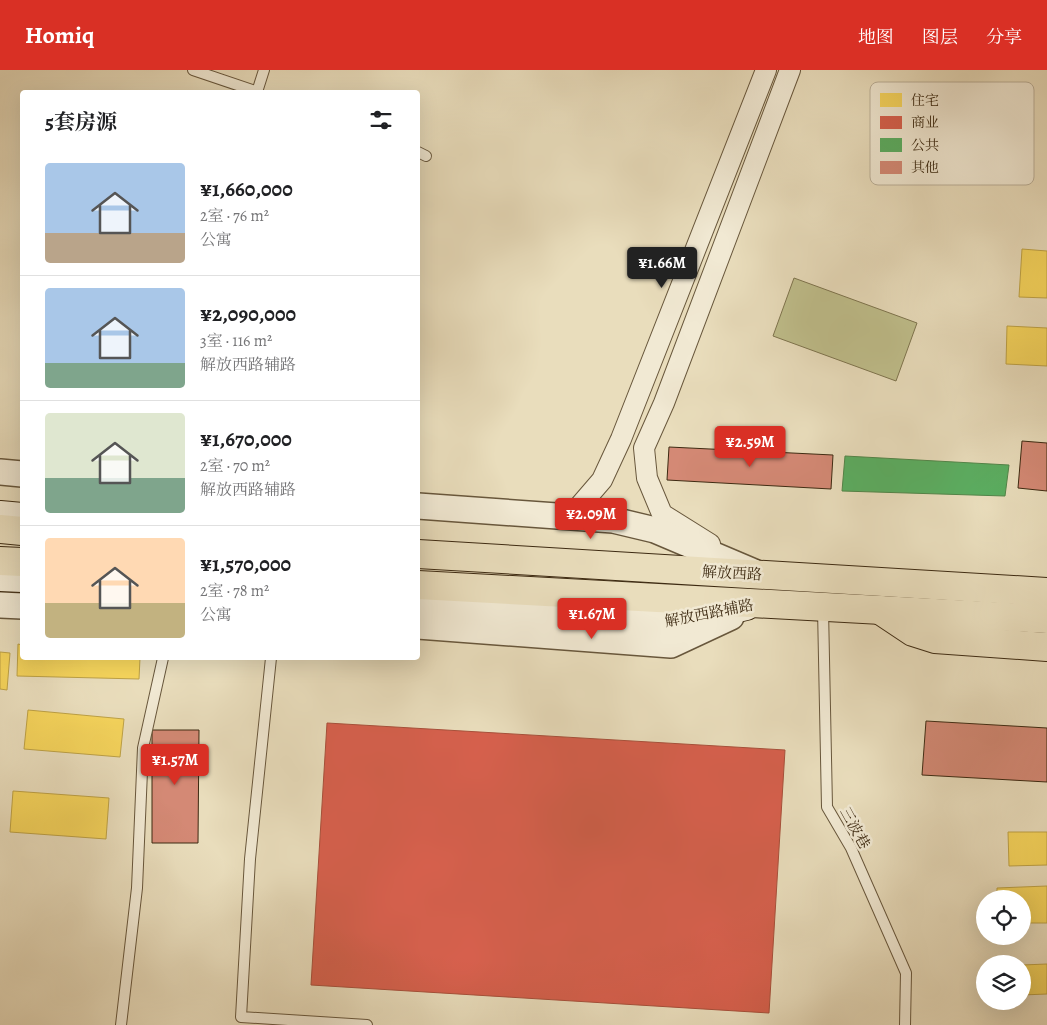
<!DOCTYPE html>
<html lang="zh">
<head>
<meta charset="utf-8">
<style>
	body { margin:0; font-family:Alegreya,"Noto Serif SC",serif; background:#f6f6f6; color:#202124; height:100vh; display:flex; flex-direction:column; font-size:19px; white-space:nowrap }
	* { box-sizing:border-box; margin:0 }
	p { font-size:16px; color:#757577 }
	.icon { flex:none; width:28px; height:28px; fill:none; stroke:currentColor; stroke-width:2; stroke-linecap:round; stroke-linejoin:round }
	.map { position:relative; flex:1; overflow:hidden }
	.side { position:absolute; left:20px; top:20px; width:400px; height:570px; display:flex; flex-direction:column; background:#fff; border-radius:5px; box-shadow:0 5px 20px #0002 }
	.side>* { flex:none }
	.fabs { position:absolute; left:976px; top:820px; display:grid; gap:10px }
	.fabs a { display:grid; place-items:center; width:55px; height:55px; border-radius:50%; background:#fff; box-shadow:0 5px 20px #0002; font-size:25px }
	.price { position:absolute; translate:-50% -42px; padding:0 11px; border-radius:5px; background:#d93025; color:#fff; font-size:16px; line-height:32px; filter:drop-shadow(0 1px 2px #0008) }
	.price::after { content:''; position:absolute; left:50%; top:30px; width:15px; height:11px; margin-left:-8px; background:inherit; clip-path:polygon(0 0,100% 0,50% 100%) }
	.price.active { background:#222; color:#fff }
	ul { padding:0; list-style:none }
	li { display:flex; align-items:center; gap:15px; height:125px; padding:0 25px }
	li+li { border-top:1px solid #e0e0e0 }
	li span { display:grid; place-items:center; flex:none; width:140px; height:100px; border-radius:5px; color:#555 }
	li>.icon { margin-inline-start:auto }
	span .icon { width:60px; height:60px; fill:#fffc; stroke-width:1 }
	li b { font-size:21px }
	h2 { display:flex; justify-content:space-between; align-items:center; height:60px; padding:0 25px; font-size:21px }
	header { display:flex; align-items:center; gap:30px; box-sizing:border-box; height:70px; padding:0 25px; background:#d93025; color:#fff }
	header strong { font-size:24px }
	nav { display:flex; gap:28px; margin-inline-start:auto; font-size:18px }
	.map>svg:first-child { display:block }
</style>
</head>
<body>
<header>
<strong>Homiq</strong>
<nav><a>地图</a><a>图层</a><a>分享</a></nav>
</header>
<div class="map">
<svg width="1047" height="955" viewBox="0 0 1047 955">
	<rect width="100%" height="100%" fill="#e9ddbc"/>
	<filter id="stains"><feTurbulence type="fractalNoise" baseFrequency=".004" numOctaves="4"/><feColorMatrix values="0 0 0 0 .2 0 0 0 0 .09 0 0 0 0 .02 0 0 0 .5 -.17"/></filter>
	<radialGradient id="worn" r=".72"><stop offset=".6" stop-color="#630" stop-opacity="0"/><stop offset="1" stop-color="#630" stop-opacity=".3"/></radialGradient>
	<polygon fill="#bfbe8b" stroke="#7e744e" points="794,208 917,253 896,311 773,266"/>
	<g fill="#f6d55c" stroke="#bea246">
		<polygon points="1022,179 1047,181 1047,228 1019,227"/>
		<polygon points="1007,256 1047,258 1047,296 1006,294"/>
		<polygon points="18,574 22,575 22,588 140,588 139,609 17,606"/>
		<polygon points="0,582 10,583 7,620 0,619"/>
		<polygon points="28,640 124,649 120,687 24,679"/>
		<polygon points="13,721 109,728 106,769 10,762"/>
		<polygon points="1008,762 1047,762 1047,795 1009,796"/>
		<polygon points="1047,816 1047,853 1022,853 1022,829 997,829 997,818"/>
		<polygon points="1047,894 1047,924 1022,925 1022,895"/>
	</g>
	<polygon fill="#d6604d" stroke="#a8503b" points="327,653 785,680 769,943 311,915"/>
	<polygon fill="#5aae61" stroke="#518649" points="845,386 1009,395 1005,426 842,421"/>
	<g fill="#d48975" stroke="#3d2a12">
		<polygon points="1022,371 1047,373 1047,421 1018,418"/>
		<polygon points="669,377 833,385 831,419 667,410"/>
		<polygon points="926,651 1047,658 1047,712 922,705"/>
		<polygon points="152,660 199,660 198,773 152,773"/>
	</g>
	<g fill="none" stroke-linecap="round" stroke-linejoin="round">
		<defs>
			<g id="service">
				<polyline points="193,0 258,22"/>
				<polyline points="257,22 264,0"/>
				<polyline points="418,82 426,86"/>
				<polyline points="823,539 827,737 851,778 906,903 905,955"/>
				<polyline points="271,588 250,789 241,947 367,955"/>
				<polyline points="121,955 137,818 143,678 163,588"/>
			</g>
			<g id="minor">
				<polyline points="571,446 602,410 621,369 766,0"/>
				<polyline points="710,474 662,444 647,408 644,378 664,333 790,0"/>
			</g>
			<g id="tertiary">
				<polyline points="0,402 22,404"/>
				<polyline points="418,436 613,450 655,460 754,502"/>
				<polyline points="0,535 22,536"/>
				<polyline points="418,556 671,575 731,547"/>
			</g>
			<g id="secondary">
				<polyline points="0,445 22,447"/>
				<polyline points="0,507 22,508"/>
				<polyline points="418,536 669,554 746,536"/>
			</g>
			<g id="primary">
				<polyline points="0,459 22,461"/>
				<polyline points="418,484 1047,522"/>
				<polyline points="0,491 22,492"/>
				<polyline points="418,515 1047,549"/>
				<polyline points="880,540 913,562 935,569 1047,577"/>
			</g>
		</defs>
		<use href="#service" stroke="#68573c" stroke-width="12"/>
		<use href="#minor" stroke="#68573c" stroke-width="22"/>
		<use href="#tertiary" stroke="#68573c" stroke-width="28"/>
		<use href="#secondary" stroke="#3d2a12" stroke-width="30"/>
		<use href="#primary" stroke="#3d2a12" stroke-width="30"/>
		<use href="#service" stroke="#f1e9d3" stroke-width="10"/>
		<use href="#minor" stroke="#f1e9d3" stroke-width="20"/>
		<use href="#tertiary" stroke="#f1e9d3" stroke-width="25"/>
		<use href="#secondary" stroke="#f1e9d3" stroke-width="28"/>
		<use href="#primary" stroke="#e9ddbc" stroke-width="28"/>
	</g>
	<g text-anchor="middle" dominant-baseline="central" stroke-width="5" stroke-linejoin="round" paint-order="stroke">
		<g font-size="15" fill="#3d2a12" stroke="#f1e9d3">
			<text transform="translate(732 503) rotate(3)">解放西路</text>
			<text transform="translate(709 543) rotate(-11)">解放西路辅路</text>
			<text transform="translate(855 758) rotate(61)">三波巷</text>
		</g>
	</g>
	<rect x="870" y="12" width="164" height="103" rx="8" fill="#f1e9d3" stroke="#bbb099" stroke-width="1"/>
	<rect x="880" y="23" width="22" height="14" fill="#f6d55c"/>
	<rect x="880" y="46" width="22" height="13" fill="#d6604d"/>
	<rect x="880" y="68" width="22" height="14" fill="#5aae61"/>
	<rect x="880" y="91" width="22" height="13" fill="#d48975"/>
	<g font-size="14" fill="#3d2a12">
		<text x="911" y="35">住宅</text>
		<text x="911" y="57">商业</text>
		<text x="911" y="80">公共</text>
		<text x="911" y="102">其他</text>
	</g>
	<rect width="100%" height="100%" filter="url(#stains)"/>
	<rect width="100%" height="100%" fill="url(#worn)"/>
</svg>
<div class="fabs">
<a><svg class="icon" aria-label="locate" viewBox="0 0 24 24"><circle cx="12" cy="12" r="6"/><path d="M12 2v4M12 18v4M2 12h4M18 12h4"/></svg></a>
<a><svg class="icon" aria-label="layers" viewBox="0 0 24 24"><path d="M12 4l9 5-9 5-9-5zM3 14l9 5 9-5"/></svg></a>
</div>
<b class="price active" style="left:662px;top:219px">¥1.66M</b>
<b class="price" style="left:750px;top:398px">¥2.59M</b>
<b class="price" style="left:591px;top:470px">¥2.09M</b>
<b class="price" style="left:592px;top:570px">¥1.67M</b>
<b class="price" style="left:175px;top:716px">¥1.57M</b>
<section class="side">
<h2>5套房源<svg class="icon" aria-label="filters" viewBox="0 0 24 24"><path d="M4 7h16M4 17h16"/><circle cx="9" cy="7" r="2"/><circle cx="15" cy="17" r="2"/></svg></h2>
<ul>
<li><span style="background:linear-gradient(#a9c7e8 70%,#b9a48a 0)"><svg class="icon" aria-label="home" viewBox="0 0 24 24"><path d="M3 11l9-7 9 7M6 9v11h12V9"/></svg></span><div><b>¥1,660,000</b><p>2室 · 76 m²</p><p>公寓</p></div></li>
<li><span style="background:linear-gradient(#a9c7e8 75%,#7fa58c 0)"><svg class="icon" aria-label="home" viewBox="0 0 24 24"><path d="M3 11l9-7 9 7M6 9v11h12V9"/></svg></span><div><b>¥2,090,000</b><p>3室 · 116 m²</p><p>解放西路辅路</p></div></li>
<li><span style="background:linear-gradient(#dfe7d0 65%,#7fa58c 0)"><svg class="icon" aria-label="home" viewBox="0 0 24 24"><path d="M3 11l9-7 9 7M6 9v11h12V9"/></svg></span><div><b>¥1,670,000</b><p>2室 · 70 m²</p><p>解放西路辅路</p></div></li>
<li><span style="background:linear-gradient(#ffd9b3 65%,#c2b280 0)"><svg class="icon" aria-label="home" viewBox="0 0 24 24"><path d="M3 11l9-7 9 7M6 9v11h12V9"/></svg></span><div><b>¥1,570,000</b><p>2室 · 78 m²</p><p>公寓</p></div></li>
</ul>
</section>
</div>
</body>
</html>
